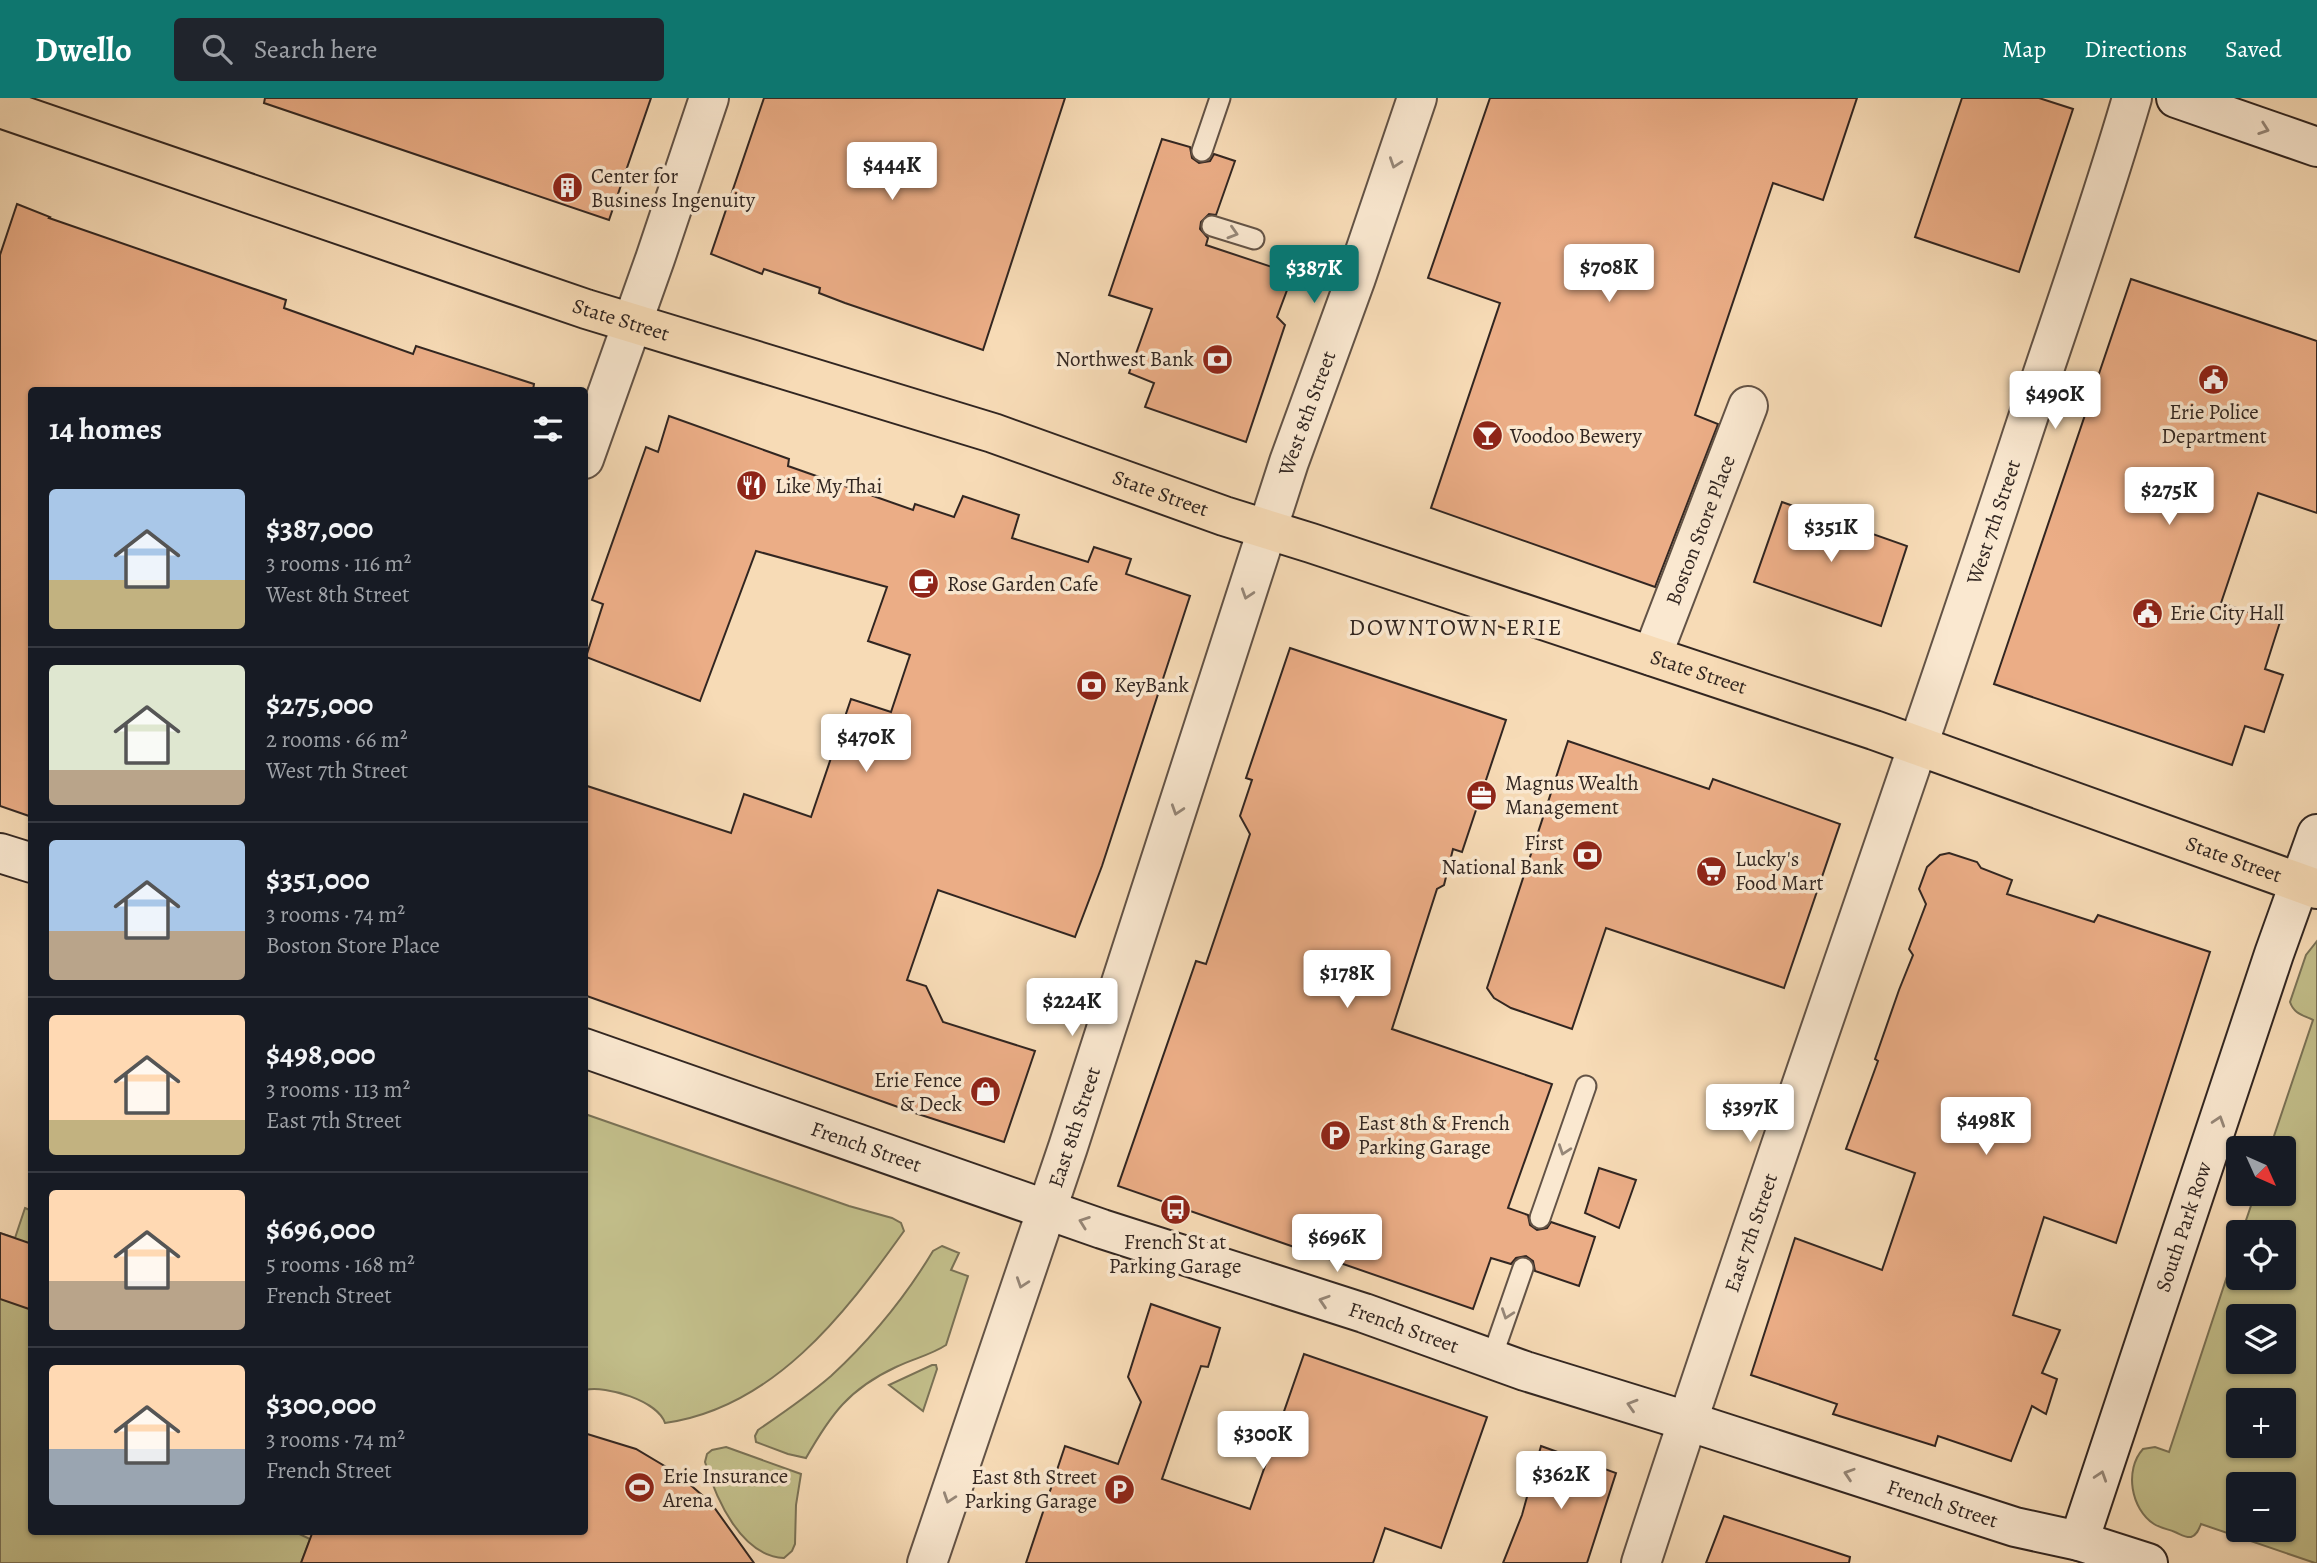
<!DOCTYPE html>
<html lang="en">
<head>
<meta charset="utf-8">
<style>
	body { margin:0; font-family:Alegreya,serif; background:#20242c; color:#f1f3f6; height:100vh; display:flex; flex-direction:column; font-size:26px; white-space:nowrap }
	* { box-sizing:border-box; margin:0 }
	p { font-size:23px; color:#9ea1a6 }
	.icon { flex:none; width:38px; height:38px; fill:none; stroke:currentColor; stroke-width:2; stroke-linecap:round; stroke-linejoin:round }
	.map { position:relative; flex:1; overflow:hidden }
	.sheet { position:absolute; left:28px; top:289px; width:560px; height:1148px; display:flex; flex-direction:column; background:#171b24; border-radius:7px; box-shadow:0 2px 5px #0004 }
	.sheet>* { flex:none }
	.needle { width:46px; rotate:135deg }
	.fabs { position:absolute; left:2226px; top:1038px; display:grid; gap:14px }
	.fabs a { display:grid; place-items:center; width:70px; height:70px; border-radius:7px; background:#171b24; box-shadow:0 2px 5px #0004; font-size:35px }
	.price { position:absolute; translate:-50% -60px; padding:0 16px; border-radius:7px; background:#fff; color:#222; font-size:23px; line-height:46px; filter:drop-shadow(0 2px 4px #0008) }
	.price::after { content:''; position:absolute; left:50%; top:42px; width:21px; height:16px; margin-left:-10px; background:inherit; clip-path:polygon(0 0,100% 0,50% 100%) }
	.price.selected { background:#0f766e; color:#fff }
	ul { padding:0; list-style:none }
	li { display:flex; align-items:center; gap:21px; height:175px; padding:0 21px }
	li+li { border-top:2px solid #363941 }
	li span { display:grid; place-items:center; flex:none; width:196px; height:140px; border-radius:7px; color:#555 }
	li>.icon { margin-inline-start:auto }
	span .icon { width:84px; height:84px; fill:#fffc; stroke-width:1 }
	li b { font-size:30px }
	h2 { display:flex; justify-content:space-between; align-items:center; height:84px; padding:0 21px; font-size:30px }
	header { display:flex; align-items:center; gap:42px; box-sizing:border-box; height:98px; padding:0 35px; background:#0f766e; color:#fff }
	header strong { font-size:33px }
	nav { display:flex; gap:38px; margin-inline-start:auto; font-size:24px }
	.search { width:490px; height:63px; background:#20242c; display:flex; align-items:center; gap:18px; box-sizing:border-box; padding:0 24px; border-radius:7px; color:#9ea1a6; font-size:26px }
	.map>svg:first-child { display:block }
</style>
</head>
<body>
<header>
<strong>Dwello</strong>
<div class="search"><svg class="icon" aria-label="search" viewBox="0 0 24 24"><circle cx="10" cy="10" r="6"/><path d="M15 15l6 6"/></svg>Search here</div>
<nav><a>Map</a><a>Directions</a><a>Saved</a></nav>
</header>
<div class="map">
<svg width="2317" height="1465" viewBox="0 0 2317 1465">
	<rect width="100%" height="100%" fill="#f7dbb6"/>
	<filter id="stains"><feTurbulence type="fractalNoise" baseFrequency=".00286" numOctaves="4"/><feColorMatrix values="0 0 0 0 .2 0 0 0 0 .09 0 0 0 0 .02 0 0 0 .5 -.17"/></filter>
	<radialGradient id="worn" r=".72"><stop offset=".6" stop-color="#630" stop-opacity="0"/><stop offset="1" stop-color="#630" stop-opacity=".3"/></radialGradient>
	<g fill="#c2be8a" stroke="#7a7256" stroke-width="2" fill-rule="evenodd">
		<path d="M2317 843V1465H2315L2201 1426C2199 1431 2197 1437 2191 1439 2186 1440 2180 1436 2175 1434 2168 1431 2160 1430 2154 1426 2131 1411 2124 1372 2143 1351L2155 1349 2169 1354 2238 1145V1180H2284V1134H2242L2255 1096H2284V1050H2270L2313 922C2303 917 2294 916 2290 904L2306 857ZM2238 1218H2284V1264H2238ZM2238 1302H2284V1348H2238ZM2238 1386H2284V1432H2238Z"/>
		<path d="M585 1016 849 1108 892 1120 901 1125 904 1133C844 1217 773 1310 665 1325 658 1303 606 1287 585 1292Z"/>
		<polygon points="25,1110 32,1113 32,1433 293,1433 310,1441 301,1465 0,1465 0,1135 15,1140"/>
		<path d="M942 1148 959 1155 951 1172 968 1178 946 1247C931 1257 912 1261 896 1269 849 1291 831 1316 806 1360L788 1356 756 1344 755 1338 758 1332C783 1315 808 1298 831 1278 870 1242 906 1198 933 1153Z"/>
		<polygon points="932,1267 936,1267 937,1271 923,1313 889,1287"/>
		<path d="M726 1349 801 1376 796 1407 795 1446 792 1453 784 1460C741 1458 716 1401 705 1364L707 1356 712 1352Z"/>
	</g>
	<g fill="#ebad86" stroke="#322621" stroke-width="2">
		<polygon points="265,0 651,0 609,122 264,5"/>
		<polygon points="764,0 1065,0 983,252 845,205 819,195 820,190 764,171 762,176 711,156"/>
		<polygon points="1490,0 1857,0 1823,102 1773,85 1695,317 1718,326 1655,489 1431,410 1500,205 1428,180"/>
		<polygon points="1962,0 2039,0 2073,11 2019,174 1915,139"/>
		<polygon points="1162,41 1190,49 1192,60 1199,65 1210,63 1214,56 1235,63 1216,117 1209,116 1201,124 1200,131 1208,140 1206,147 1293,176 1277,219 1285,227 1246,344 1145,309 1154,285 1129,275 1152,211 1109,197"/>
		<polygon points="17,106 50,119 49,120 286,202 284,210 413,256 416,248 534,286 533,292 32,292 32,719 0,708 0,157"/>
		<polygon points="2131,181 2317,243 2317,415 2258,395 2221,505 2280,524 2265,571 2283,577 2264,634 2245,628 2232,667 1994,586"/>
		<polygon points="669,318 789,361 788,368 913,412 915,406 954,419 963,398 1019,417 1012,440 1088,464 1094,449 1131,461 1126,476 1190,498 1102,768 1075,839 938,792 907,882 926,888 943,924 1035,953 1004,1044 912,1014 584,897 584,687 731,735 744,696 811,719 851,601 891,614 910,557 868,543 887,489 756,453 700,603 586,559 603,506 592,502 646,349 658,354"/>
		<polygon points="1782,404 1907,448 1881,528 1754,484"/>
		<polygon points="1290,550 1506,622 1462,754 1453,751 1444,787 1437,791 1392,931 1552,986 1508,1110 1528,1117 1530,1127 1537,1132 1547,1130 1551,1124 1595,1139 1579,1188 1535,1173 1533,1163 1526,1158 1516,1160 1511,1166 1491,1160 1473,1211 1118,1088 1196,863 1206,866 1250,736 1240,718 1252,682 1246,680"/>
		<polygon points="1568,643 1709,691 1713,681 1840,726 1784,890 1606,830 1572,931 1511,910 1494,900 1487,890"/>
		<polygon points="1949,755 1977,764 1981,770 2012,782 2007,796 2094,824 2098,817 2210,854 2116,1145 2044,1119 2013,1217 2060,1232 2042,1275 2057,1281 2046,1316 2032,1308 2011,1363 1938,1338 1935,1348 1833,1316 1837,1306 1751,1277 1795,1140 1882,1172 1915,1075 1846,1051 1878,963 1875,961 1899,892 1913,857 1909,851 1926,806 1919,791 1927,769 1940,757"/>
		<polygon points="1599,1070 1636,1082 1619,1130 1585,1115"/>
		<polygon points="0,1135 32,1146 32,1212 0,1201"/>
		<polygon points="1151,1206 1220,1230 1208,1269 1201,1268 1162,1381 1250,1411 1304,1256 1487,1319 1441,1450 1385,1430 1373,1465 1026,1465 1065,1348 1118,1366 1141,1304 1128,1279"/>
		<polygon points="584,1335 636,1351 678,1376 711,1405 754,1465 301,1465 313,1433 584,1433"/>
		<polygon points="1541,1348 1616,1375 1587,1465 1503,1465 1522,1417"/>
		<polygon points="1724,1418 1850,1459 1849,1465 1706,1465"/>
	</g>
	<g fill="none" stroke-linecap="round" stroke-linejoin="round">
		<defs>
			<g id="service">
				<polyline points="1202,53 1220,0"/>
				<polyline points="1212,128 1254,141"/>
				<polyline points="1540,1120 1586,988"/>
				<polyline points="1491,1262 1523,1170"/>
			</g>
			<g id="minor">
				<polyline points="584,361 655,161 709,0"/>
				<path id="s1" d="M1652 558 1748 308"/>
				<path id="s2" d="M1641 1465C1762 1091 1896 721 2019 347 2057 231 2098 117 2132 0"/>
			</g>
			<g id="tertiary">
				<path id="s3" d="M927 1465 1068 1049 1289 364 1356 180 1417 0"/>
			</g>
			<g id="secondary">
				<polyline points="2176,0 2317,49"/>
				<polyline points="0,755 32,765"/>
				<path id="s4" d="M584 950 1102 1131 1364 1215 1525 1273 1687 1323 2015 1429 2079 1443 2148 1465"/>
				<path id="s5" d="M2079 1443 2274 856 2317 736"/>
			</g>
			<g id="primary">
				<path id="s6" d="M0 10 586 211 993 335 1224 418 1311 445 1874 632 2317 791"/>
			</g>
		</defs>
		<use href="#service" stroke="#635346" stroke-width="23"/>
		<use href="#minor" stroke="#635346" stroke-width="42"/>
		<use href="#tertiary" stroke="#635346" stroke-width="42"/>
		<use href="#secondary" stroke="#322621" stroke-width="42"/>
		<use href="#primary" stroke="#322621" stroke-width="42"/>
		<use href="#service" stroke="#fae8d0" stroke-width="19"/>
		<use href="#minor" stroke="#fae8d0" stroke-width="38"/>
		<use href="#tertiary" stroke="#fae8d0" stroke-width="38"/>
		<use href="#secondary" stroke="#fae8d0" stroke-width="38"/>
		<use href="#primary" stroke="#f7dbb6" stroke-width="38"/>
	</g>
	<defs><path id="oneway-chevron" d="M-2-3.5L2.5 0L-2 3.5" fill="none" stroke-width="1.6" stroke-linecap="round" stroke-linejoin="round" transform="scale(1.75)"/></defs>
	<g stroke="#968778">
		<use href="#oneway-chevron" transform="translate(2264 31) rotate(19)"/>
		<use href="#oneway-chevron" transform="translate(1395 65) rotate(109)"/>
		<use href="#oneway-chevron" transform="translate(1233 135) rotate(17)"/>
		<use href="#oneway-chevron" transform="translate(1247 496) rotate(108)"/>
		<use href="#oneway-chevron" transform="translate(1177 712) rotate(108)"/>
		<use href="#oneway-chevron" transform="translate(2219 1023) rotate(-72)"/>
		<use href="#oneway-chevron" transform="translate(1564 1052) rotate(109)"/>
		<use href="#oneway-chevron" transform="translate(1084 1124) rotate(-160)"/>
		<use href="#oneway-chevron" transform="translate(1022 1185) rotate(109)"/>
		<use href="#oneway-chevron" transform="translate(1324 1203) rotate(-162)"/>
		<use href="#oneway-chevron" transform="translate(1507 1216) rotate(109)"/>
		<use href="#oneway-chevron" transform="translate(1632 1307) rotate(-163)"/>
		<use href="#oneway-chevron" transform="translate(1849 1376) rotate(-162)"/>
		<use href="#oneway-chevron" transform="translate(2101 1378) rotate(-72)"/>
		<use href="#oneway-chevron" transform="translate(949 1400) rotate(109)"/>
	</g>
	<defs>
		<symbol id="building-disc" viewBox="-11 -11 22 22"><circle r="9.5" fill="#8f2418" stroke="#fae8d0"/><path d="M-4-6H4V6H1V3H-1V6H-4ZM-2.5-4.3h1.7v1.8h-1.7ZM.8-4.3h1.7v1.8H.8ZM-2.5-1h1.7V.8h-1.7ZM.8-1h1.7V.8H.8Z" fill="#fff"/></symbol>
		<symbol id="bank-disc" viewBox="-11 -11 22 22"><circle r="9.5" fill="#8f2418" stroke="#fae8d0"/><path d="M-6-4H6V4H-6ZM0-2.3a2.3 2.3 0 1 0 0 4.6a2.3 2.3 0 1 0 0-4.6Z" fill="#fff"/></symbol>
		<symbol id="civic-disc" viewBox="-11 -11 22 22"><circle r="9.5" fill="#8f2418" stroke="#fae8d0"/><path d="M-.6-6.5H3V-4.5H.6V-3L4-1V1h2V6H-6V1h2V-1L-.6-3ZM-1.2 2.5V6h2.4V2.5Z" fill="#fff"/></symbol>
		<symbol id="bar-disc" viewBox="-11 -11 22 22"><circle r="9.5" fill="#8f2418" stroke="#fae8d0"/><path d="M-6-5H6L.8 .8V4.5H3.5V6h-7V4.5H-.8V.8Z" fill="#fff"/></symbol>
		<symbol id="restaurant-disc" viewBox="-11 -11 22 22"><circle r="9.5" fill="#8f2418" stroke="#fae8d0"/><path d="M-5-6h1v4h1v-4h1v4h1v-4h1v5L-1.5 .5V6h-2V.5L-5-1ZM5-6V6H3V1.5H1.5Q1.5-4 5-6Z" fill="#fff"/></symbol>
		<symbol id="cafe-disc" viewBox="-11 -11 22 22"><circle r="9.5" fill="#8f2418" stroke="#fae8d0"/><path d="M-5.5-4.5H6V0H3Q3 3.5 0 3.5H-2.5Q-5.5 3.5-5.5 0ZM3-3.2v2h1.7v-2ZM-6 4.5H4V6H-6Z" fill="#fff"/></symbol>
		<symbol id="office-disc" viewBox="-11 -11 22 22"><circle r="9.5" fill="#8f2418" stroke="#fae8d0"/><path d="M-6-3h4V-5.5h4V-3h4V5H-6ZM-1-4.5V-3h2v-1.5ZM-6 0V1H6V0Z" fill="#fff"/></symbol>
		<symbol id="supermarket-disc" viewBox="-11 -11 22 22"><circle r="9.5" fill="#8f2418" stroke="#fae8d0"/><path d="M-6-5.5h2.5l.6 2H6L4.5 2H-2.5L-4.4-4H-6ZM-1.5 3.2a1.3 1.3 0 1 0 .1 0ZM3 3.2a1.3 1.3 0 1 0 .1 0Z" fill="#fff"/></symbol>
		<symbol id="shop-disc" viewBox="-11 -11 22 22"><circle r="9.5" fill="#8f2418" stroke="#fae8d0"/><path d="M-5-2.5h2.3a2.7 3.5 0 0 1 5.4 0H5L5.5 6h-11ZM-1.5-2.5h3a1.5 2.3 0 0 0-3 0Z" fill="#fff"/></symbol>
		<symbol id="parking-disc" viewBox="-11 -11 22 22"><circle r="9.5" fill="#8f2418" stroke="#fae8d0"/><path d="M-3.5-5.5H1a3.5 3.5 0 0 1 0 7H-1V5.5H-3.5ZM-1-3.4V-.6H.8a1.4 1.4 0 0 0 0-2.8Z" fill="#fff"/></symbol>
		<symbol id="bus-disc" viewBox="-11 -11 22 22"><circle r="9.5" fill="#8f2418" stroke="#fae8d0"/><path d="M-5-6H5V4H4V6H2V4H-2V6H-4V4H-5ZM-3.5-4V0h7V-4ZM-3.5 1.2v1.5H-2V1.2ZM2 1.2v1.5H3.5V1.2Z" fill="#fff"/></symbol>
		<symbol id="stadium-disc" viewBox="-11 -11 22 22"><circle r="9.5" fill="#8f2418" stroke="#fae8d0"/><path d="M0-5a6.5 5 0 1 0 0 10a6.5 5 0 1 0 0-10ZM-3.5-1.8h7v3.6h-7Z" fill="#fff"/></symbol>
	</defs>
	<g fill-rule="evenodd">
		<use href="#building-disc" x="550" y="72" width="35" height="35"/>
		<use href="#bank-disc" x="1200" y="244" width="35" height="35"/>
		<use href="#civic-disc" x="2196" y="264" width="35" height="35"/>
		<use href="#bar-disc" x="1470" y="320" width="35" height="35"/>
		<use href="#restaurant-disc" x="734" y="370" width="35" height="35"/>
		<use href="#cafe-disc" x="906" y="468" width="35" height="35"/>
		<use href="#civic-disc" x="2130" y="498" width="35" height="35"/>
		<use href="#bank-disc" x="1074" y="570" width="35" height="35"/>
		<use href="#office-disc" x="1464" y="680" width="35" height="35"/>
		<use href="#bank-disc" x="1570" y="740" width="35" height="35"/>
		<use href="#supermarket-disc" x="1694" y="756" width="35" height="35"/>
		<use href="#shop-disc" x="968" y="976" width="35" height="35"/>
		<use href="#parking-disc" x="1318" y="1020" width="35" height="35"/>
		<use href="#bus-disc" x="1158" y="1094" width="35" height="35"/>
		<use href="#stadium-disc" x="622" y="1372" width="35" height="35"/>
		<use href="#parking-disc" x="1102" y="1374" width="35" height="35"/>
	</g>
	<g text-anchor="middle" dominant-baseline="central" stroke-width="7" stroke-linejoin="round" paint-order="stroke">
		<g font-size="21" fill="#322621" stroke="#fae8d0" text-anchor="start">
			<text x="591" y="78">Center for<tspan x="591" dy="24">Business Ingenuity</tspan></text>
			<text x="1194" y="261" text-anchor="end">Northwest Bank</text>
			<text x="2214" y="314" text-anchor="middle">Erie Police<tspan x="2214" dy="24">Department</tspan></text>
			<text x="1510" y="338">Voodoo Bewery</text>
			<text x="775" y="388">Like My Thai</text>
			<text x="947" y="486">Rose Garden Cafe</text>
			<text x="2170" y="515">Erie City Hall</text>
			<text x="1114" y="587">KeyBank</text>
			<text x="1505" y="685">Magnus Wealth<tspan x="1505" dy="24">Management</tspan></text>
			<text x="1564" y="745" text-anchor="end">First<tspan x="1564" dy="24">National Bank</tspan></text>
			<text x="1735" y="761">Lucky's<tspan x="1735" dy="24">Food Mart</tspan></text>
			<text x="962" y="982" text-anchor="end">Erie Fence<tspan x="962" dy="24">&amp; Deck</tspan></text>
			<text x="1358" y="1025">East 8th &amp; French<tspan x="1358" dy="24">Parking Garage</tspan></text>
			<text x="1175" y="1144" text-anchor="middle">French St at<tspan x="1175" dy="24">Parking Garage</tspan></text>
			<text x="663" y="1378">Erie Insurance<tspan x="663" dy="24">Arena</tspan></text>
			<text x="1097" y="1379" text-anchor="end">East 8th Street<tspan x="1097" dy="24">Parking Garage</tspan></text>
		</g>
		<g font-size="21" fill="#322621" stroke="#fae8d0">
			<text stroke="none"><textPath href="#s6" startOffset="656">State Street</textPath></text>
			<text stroke="none"><textPath href="#s3" startOffset="1211">West 8th Street</textPath></text>
			<text stroke="none"><textPath href="#s6" startOffset="1223">State Street</textPath></text>
			<text stroke="none"><textPath href="#s2" startOffset="1099">West 7th Street</textPath></text>
			<text stroke="none"><textPath href="#s1" startOffset="135">Boston Store Place</textPath></text>
			<text stroke="none"><textPath href="#s6" startOffset="1790">State Street</textPath></text>
			<text stroke="none"><textPath href="#s6" startOffset="2357">State Street</textPath></text>
			<text stroke="none"><textPath href="#s3" startOffset="460">East 8th Street</textPath></text>
			<text stroke="none"><textPath href="#s4" startOffset="299">French Street</textPath></text>
			<text stroke="none"><textPath href="#s5" startOffset="331">South Park Row</textPath></text>
			<text stroke="none"><textPath href="#s2" startOffset="348">East 7th Street</textPath></text>
			<text stroke="none"><textPath href="#s4" startOffset="866">French Street</textPath></text>
			<text stroke="none"><textPath href="#s4" startOffset="1433">French Street</textPath></text>
		</g>
		<g font-size="23" letter-spacing="2" fill="#322621" stroke="#fae8d0">
			<text x="1456" y="529">DOWNTOWN ERIE</text>
		</g>
	</g>
	<rect width="100%" height="100%" filter="url(#stains)"/>
	<rect width="100%" height="100%" fill="url(#worn)"/>
</svg>
<div class="fabs">
<a><svg class="needle" viewBox="-14 -14 28 28"><path d="M0-13l5 13h-10z" fill="#e53935"/><path d="M0 13l5-13h-10z" fill="#9ea1a6"/></svg></a>
<a><svg class="icon" aria-label="locate" viewBox="0 0 24 24"><circle cx="12" cy="12" r="6"/><path d="M12 2v4M12 18v4M2 12h4M18 12h4"/></svg></a>
<a><svg class="icon" aria-label="layers" viewBox="0 0 24 24"><path d="M12 4l9 5-9 5-9-5zM3 14l9 5 9-5"/></svg></a>
<a>+</a>
<a>−</a>
</div>
<b class="price" style="left:892px;top:104px">$444K</b>
<b class="price" style="left:1609px;top:206px">$708K</b>
<b class="price selected" style="left:1314px;top:207px">$387K</b>
<b class="price" style="left:2055px;top:333px">$490K</b>
<b class="price" style="left:2169px;top:429px">$275K</b>
<b class="price" style="left:1831px;top:466px">$351K</b>
<b class="price" style="left:866px;top:676px">$470K</b>
<b class="price" style="left:1347px;top:912px">$178K</b>
<b class="price" style="left:1072px;top:940px">$224K</b>
<b class="price" style="left:1750px;top:1046px">$397K</b>
<b class="price" style="left:1986px;top:1059px">$498K</b>
<b class="price" style="left:1337px;top:1176px">$696K</b>
<b class="price" style="left:1263px;top:1373px">$300K</b>
<b class="price" style="left:1561px;top:1413px">$362K</b>
<section class="sheet">
<h2>14 homes<svg class="icon" aria-label="filters" viewBox="0 0 24 24"><path d="M4 7h16M4 17h16"/><circle cx="9" cy="7" r="2"/><circle cx="15" cy="17" r="2"/></svg></h2>
<ul>
<li><span style="background:linear-gradient(#a9c7e8 65%,#c2b280 0)"><svg class="icon" aria-label="home" viewBox="0 0 24 24"><path d="M3 11l9-7 9 7M6 9v11h12V9"/></svg></span><div><b>$387,000</b><p>3 rooms · 116 m²</p><p>West 8th Street</p></div></li>
<li><span style="background:linear-gradient(#dfe7d0 75%,#b9a48a 0)"><svg class="icon" aria-label="home" viewBox="0 0 24 24"><path d="M3 11l9-7 9 7M6 9v11h12V9"/></svg></span><div><b>$275,000</b><p>2 rooms · 66 m²</p><p>West 7th Street</p></div></li>
<li><span style="background:linear-gradient(#a9c7e8 65%,#b9a48a 0)"><svg class="icon" aria-label="home" viewBox="0 0 24 24"><path d="M3 11l9-7 9 7M6 9v11h12V9"/></svg></span><div><b>$351,000</b><p>3 rooms · 74 m²</p><p>Boston Store Place</p></div></li>
<li><span style="background:linear-gradient(#ffd9b3 75%,#c2b280 0)"><svg class="icon" aria-label="home" viewBox="0 0 24 24"><path d="M3 11l9-7 9 7M6 9v11h12V9"/></svg></span><div><b>$498,000</b><p>3 rooms · 113 m²</p><p>East 7th Street</p></div></li>
<li><span style="background:linear-gradient(#ffd9b3 65%,#b9a48a 0)"><svg class="icon" aria-label="home" viewBox="0 0 24 24"><path d="M3 11l9-7 9 7M6 9v11h12V9"/></svg></span><div><b>$696,000</b><p>5 rooms · 168 m²</p><p>French Street</p></div></li>
<li><span style="background:linear-gradient(#ffd9b3 60%,#9aa5b1 0)"><svg class="icon" aria-label="home" viewBox="0 0 24 24"><path d="M3 11l9-7 9 7M6 9v11h12V9"/></svg></span><div><b>$300,000</b><p>3 rooms · 74 m²</p><p>French Street</p></div></li>
</ul>
</section>
</div>
</body>
</html>
